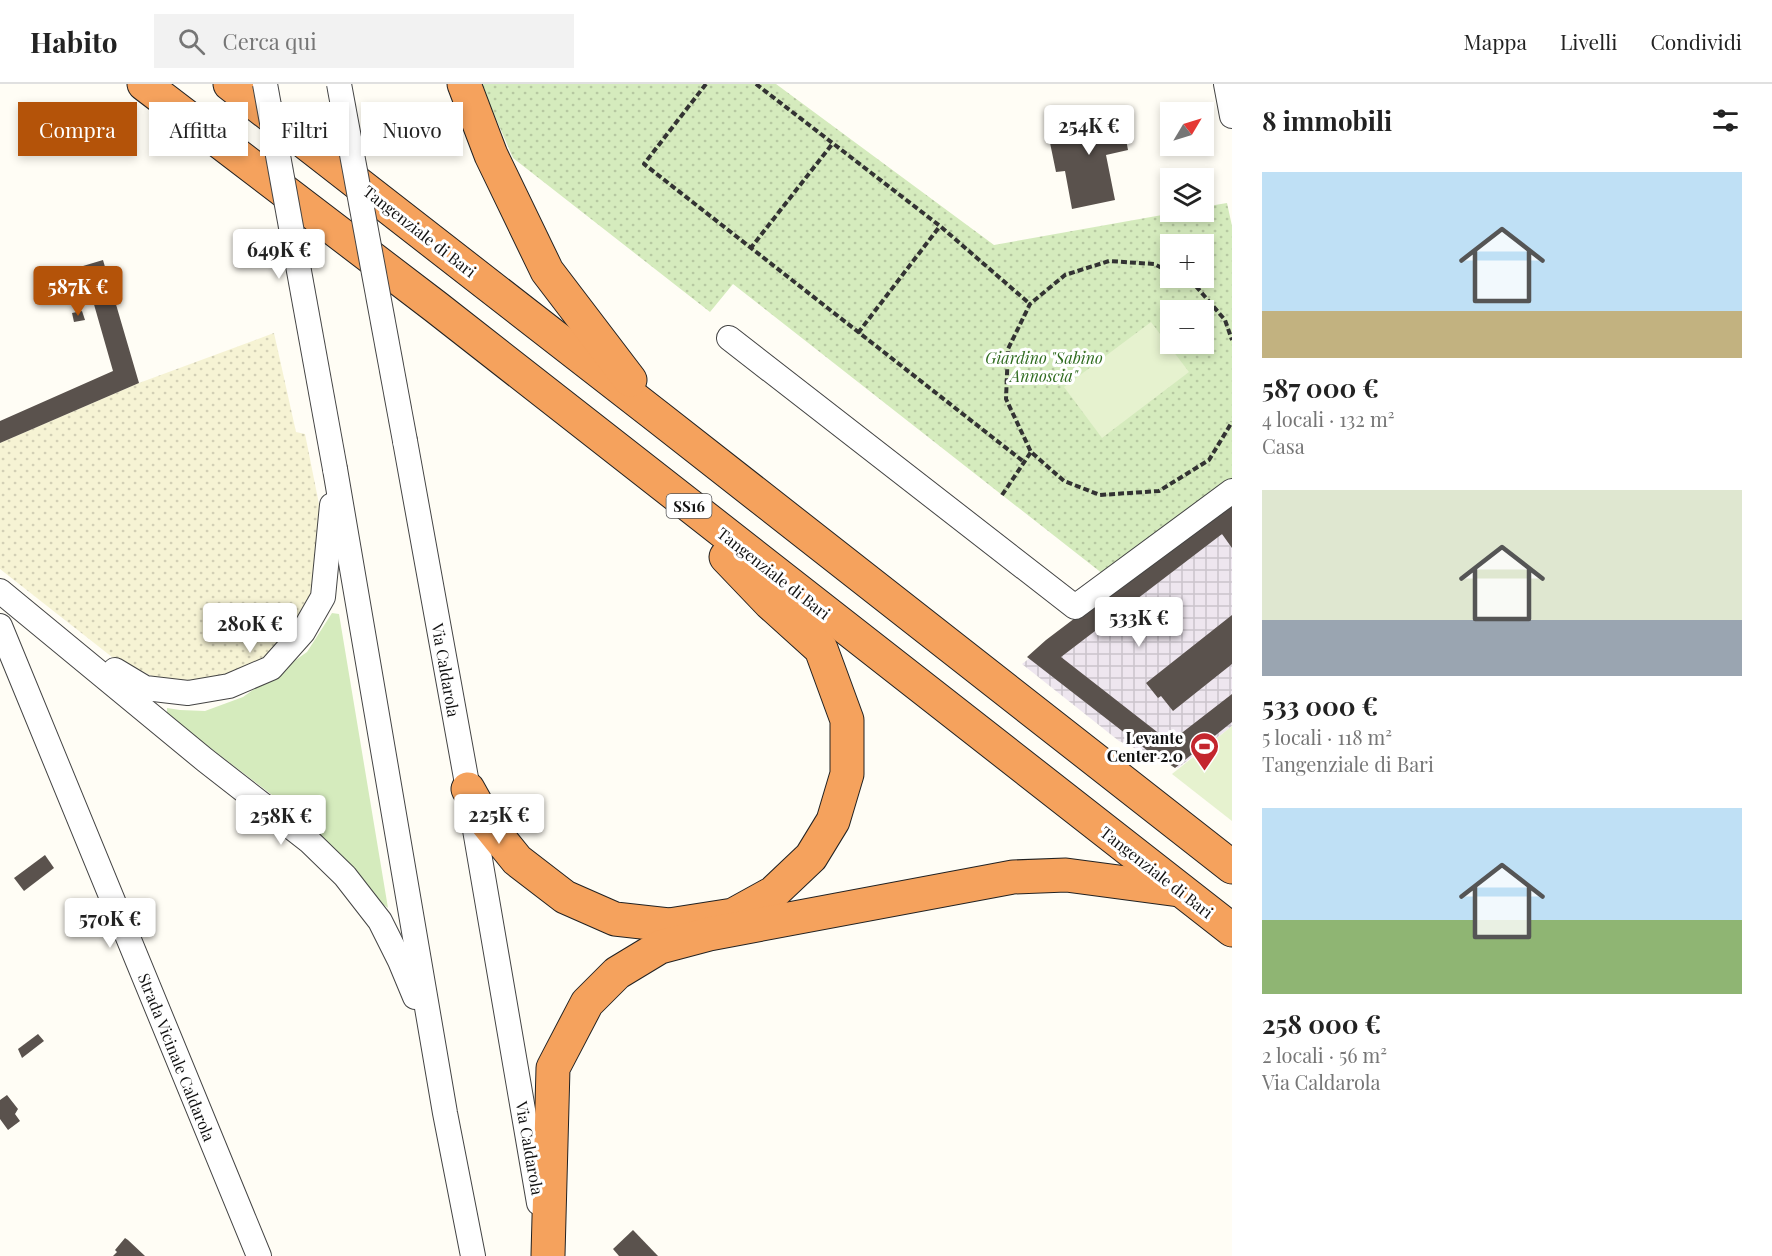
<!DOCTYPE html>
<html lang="it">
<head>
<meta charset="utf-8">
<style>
	body { margin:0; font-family:"Playfair Display",serif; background:#f2f2f2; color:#222; height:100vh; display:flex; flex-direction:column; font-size:22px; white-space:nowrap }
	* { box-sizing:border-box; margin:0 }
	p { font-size:20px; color:#767676 }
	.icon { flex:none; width:33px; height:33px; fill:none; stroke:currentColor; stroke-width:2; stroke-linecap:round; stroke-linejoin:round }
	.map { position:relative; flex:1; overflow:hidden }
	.sheet { display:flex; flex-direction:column; background:#fff; width:540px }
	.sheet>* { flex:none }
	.top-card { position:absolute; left:18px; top:18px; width:570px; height:54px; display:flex; gap:12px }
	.needle { width:39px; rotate:52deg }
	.fabs { position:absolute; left:1160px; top:18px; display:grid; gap:12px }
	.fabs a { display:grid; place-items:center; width:54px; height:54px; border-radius:0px; background:#fff; box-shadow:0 3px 9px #0003; font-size:30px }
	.price { position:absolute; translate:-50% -51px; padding:0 14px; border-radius:6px; background:#fff; color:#222; font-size:20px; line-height:39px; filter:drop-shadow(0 2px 3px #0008) }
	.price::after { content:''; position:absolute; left:50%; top:36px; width:18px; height:14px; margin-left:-9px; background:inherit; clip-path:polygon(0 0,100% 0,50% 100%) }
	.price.current { background:#b45309; color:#fff }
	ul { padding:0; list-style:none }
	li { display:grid; align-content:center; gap:12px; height:318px; padding:0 30px }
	li span { display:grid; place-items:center; height:186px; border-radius:0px; color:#555 }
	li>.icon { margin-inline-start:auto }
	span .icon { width:108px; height:108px; fill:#fffc; stroke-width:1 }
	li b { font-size:26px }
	h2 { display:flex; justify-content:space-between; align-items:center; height:72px; padding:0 30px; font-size:26px }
	.tag { padding:0 21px; border-radius:0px; background:#fff; box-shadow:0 3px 9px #0003; font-size:21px; line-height:54px }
	.tag.current { background:#b45309; color:#fff }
	header { display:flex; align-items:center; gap:36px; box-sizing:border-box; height:84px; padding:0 30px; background:#fff; border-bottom:2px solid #e0e0e0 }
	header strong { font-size:28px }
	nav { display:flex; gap:33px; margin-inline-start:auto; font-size:21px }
	.search { width:420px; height:54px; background:#f2f2f2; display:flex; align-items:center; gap:15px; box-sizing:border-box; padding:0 21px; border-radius:0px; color:#767676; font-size:22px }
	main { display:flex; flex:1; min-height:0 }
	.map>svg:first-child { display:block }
</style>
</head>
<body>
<header>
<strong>Habito</strong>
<div class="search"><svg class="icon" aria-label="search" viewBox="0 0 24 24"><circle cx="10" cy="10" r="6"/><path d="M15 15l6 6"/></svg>Cerca qui</div>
<nav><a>Mappa</a><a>Livelli</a><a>Condividi</a></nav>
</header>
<main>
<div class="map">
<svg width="1232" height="1172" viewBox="0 0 1232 1172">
	<defs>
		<pattern id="industrial-grid" width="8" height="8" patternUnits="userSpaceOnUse" patternTransform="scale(1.5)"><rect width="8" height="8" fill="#eee6ef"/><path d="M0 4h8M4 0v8" fill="none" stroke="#cbc4cc"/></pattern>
		<pattern id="farmland-dots" width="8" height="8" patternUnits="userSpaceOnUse" patternTransform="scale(1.5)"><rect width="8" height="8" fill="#f6f3d4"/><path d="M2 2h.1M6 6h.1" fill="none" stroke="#d2cfb5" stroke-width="1.8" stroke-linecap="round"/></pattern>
		<pattern id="park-dots" width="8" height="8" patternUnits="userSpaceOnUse" patternTransform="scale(1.5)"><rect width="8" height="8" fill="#d5ebbd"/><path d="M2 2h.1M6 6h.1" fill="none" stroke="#b6c8a1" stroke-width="1.8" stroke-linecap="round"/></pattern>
	</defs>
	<rect width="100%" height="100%" fill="#fffdf5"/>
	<polygon fill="url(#industrial-grid)" points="1232,418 1232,642 1178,684 1119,657 1022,580"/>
	<polygon fill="url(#farmland-dots)" points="274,249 296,348 305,350 322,435 312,518 285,556 253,581 218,594 185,596 156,594 112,573 0,485 0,359 139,299"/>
	<polygon fill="#d5ebbd" points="332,529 339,530 388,824 376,815 343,775 301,733 167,631 167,624 180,626 205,627 243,613 307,568"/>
	<path fill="url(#park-dots)" fill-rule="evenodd" d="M481 0H776L994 161 1179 128H1203V123L1227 119 1232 142V397L1103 490 733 200 710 228 513 74ZM1170 160H1203V194H1170ZM1170 226H1203V260H1170Z"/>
	<g fill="#e6f2cf">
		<polygon points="1151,238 1189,288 1102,354 1064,303"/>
		<polygon points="1232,642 1232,737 1172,690"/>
	</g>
	<g fill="#5a524d">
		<polygon points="1120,23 1128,66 1106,71 1115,116 1072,125 1065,87 1056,88 1048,49 1082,42 1080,31"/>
		<polygon points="103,176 139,299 0,359 0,337 113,287 83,182"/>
		<polygon points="82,227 85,236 74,238 72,229"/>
		<polygon points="1232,415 1232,464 1222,450 1061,573 1170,658 1232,610 1232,638 1175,684 1163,676 1162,677 1157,674 1027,573 1046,556"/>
		<polygon points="1232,531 1232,580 1173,627 1161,612 1158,614 1146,599"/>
		<polygon points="45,771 54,784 24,807 14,794"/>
		<polygon points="38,950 44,957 22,974 18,965"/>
		<polygon points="7,1011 18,1025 15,1030 20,1037 8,1046 0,1035 0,1016"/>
		<polygon points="633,1146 658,1172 619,1172 613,1165"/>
		<polygon points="125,1154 128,1156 145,1172 113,1172 117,1168 115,1166"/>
	</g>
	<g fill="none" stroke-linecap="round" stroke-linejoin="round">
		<defs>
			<g id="minor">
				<polyline points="1226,0 1232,32"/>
				<polyline points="729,254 1075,523 1232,407"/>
				<polyline points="405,357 468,705 539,1119"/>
				<polyline points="335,385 445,1029 473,1172"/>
				<polyline points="0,507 205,676 309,757 345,792 380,837 400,877 415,913"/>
				<polyline points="0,542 259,1172"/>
				<polyline points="115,586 145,604 188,609 229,602 271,584 303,548 323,513 332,421"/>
			</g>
			<g id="highway">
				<polyline points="144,0 436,223 1232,846"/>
				<polyline points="230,0 658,333 1232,783"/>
				<polyline points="464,0 491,71 547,187 630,296"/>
				<polyline points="468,705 487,739 517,776 565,813 615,835 669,841 733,831 773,809 811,773 833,737 847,690 847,636 821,565 770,519 726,473"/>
				<polyline points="548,1171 553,984 587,919 617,889 660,863 709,850 1013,793 1066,791 1179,806"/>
			</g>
		</defs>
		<use href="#minor" stroke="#444" stroke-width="26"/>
		<use href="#highway" stroke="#222" stroke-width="35"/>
		<g stroke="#333" stroke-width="4" stroke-dasharray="6 3" stroke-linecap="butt">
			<polyline points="706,0 644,80 1024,378"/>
			<polyline points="756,0 940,142 1030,220"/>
			<polyline points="750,165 833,59"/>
			<polyline points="1170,188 1154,180 1109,177 1065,191 1030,220 1008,265 1006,315 1031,368 1064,397 1100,411 1159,407 1209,376 1232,338"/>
			<polyline points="1180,194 1195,201 1225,236 1232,256"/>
			<polyline points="858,249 940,142"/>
			<polyline points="1002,411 1031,368"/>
		</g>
		<use href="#minor" stroke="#fff" stroke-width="24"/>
		<use href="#highway" stroke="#f5a25d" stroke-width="33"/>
		<defs>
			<g id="minor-bridge">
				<polyline points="265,0 335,385"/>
				<polyline points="339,0 405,357"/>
			</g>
		</defs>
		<use href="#minor-bridge" stroke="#444" stroke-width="26" stroke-linecap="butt"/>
		<use href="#minor-bridge" stroke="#fff" stroke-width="24"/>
	</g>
	<defs>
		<symbol id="stadium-pin" viewBox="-11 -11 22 30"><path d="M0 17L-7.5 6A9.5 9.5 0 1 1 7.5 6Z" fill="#c4262e" stroke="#fff"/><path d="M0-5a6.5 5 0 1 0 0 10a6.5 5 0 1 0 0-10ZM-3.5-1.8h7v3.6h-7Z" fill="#fff"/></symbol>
	</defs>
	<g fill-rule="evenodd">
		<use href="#stadium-pin" x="1188" y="646" width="33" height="45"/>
	</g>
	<g text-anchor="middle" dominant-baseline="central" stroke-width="6" stroke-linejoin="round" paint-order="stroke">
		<rect fill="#fff" stroke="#585858" stroke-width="1.5" x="666.5" y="410" width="45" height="24" rx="4.5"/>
		<g font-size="15" font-weight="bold" fill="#111">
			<text x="689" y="422">SS16</text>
		</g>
		<g font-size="16" fill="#111" stroke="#fff">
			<text transform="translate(420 147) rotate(38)">Tangenziale di Bari</text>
			<text transform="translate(774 489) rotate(38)">Tangenziale di Bari</text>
			<text transform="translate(446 586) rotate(80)">Via Caldarola</text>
			<text transform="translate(1157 788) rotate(38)">Tangenziale di Bari</text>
			<text transform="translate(177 973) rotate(68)">Strada Vicinale Caldarola</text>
			<text transform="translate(530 1064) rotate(80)">Via Caldarola</text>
		</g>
		<g font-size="16" font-style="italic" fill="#2f6b1f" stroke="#fff">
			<text x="1044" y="273">Giardino "Sabino<tspan x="1044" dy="18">Annoscia"</tspan></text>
		</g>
		<g font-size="16" font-weight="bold" fill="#111" stroke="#fff" text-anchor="end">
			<text x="1183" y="653">Levante<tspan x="1183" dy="18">Center 2.0</tspan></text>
		</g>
	</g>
</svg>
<div class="fabs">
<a><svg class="needle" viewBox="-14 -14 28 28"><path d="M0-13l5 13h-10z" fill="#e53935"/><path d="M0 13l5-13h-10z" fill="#767676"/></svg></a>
<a><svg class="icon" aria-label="layers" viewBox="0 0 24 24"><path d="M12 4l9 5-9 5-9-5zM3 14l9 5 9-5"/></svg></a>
<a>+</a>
<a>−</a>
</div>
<b class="price" style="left:1089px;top:72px">254K €</b>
<b class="price" style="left:279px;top:196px">649K €</b>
<b class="price current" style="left:78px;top:233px">587K €</b>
<b class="price" style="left:1139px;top:564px">533K €</b>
<b class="price" style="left:250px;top:570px">280K €</b>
<b class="price" style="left:499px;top:761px">225K €</b>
<b class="price" style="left:281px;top:762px">258K €</b>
<b class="price" style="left:110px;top:865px">570K €</b>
<div class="top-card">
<a class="tag current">Compra</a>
<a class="tag">Affitta</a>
<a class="tag">Filtri</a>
<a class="tag">Nuovo</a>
</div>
</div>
<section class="sheet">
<h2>8 immobili<svg class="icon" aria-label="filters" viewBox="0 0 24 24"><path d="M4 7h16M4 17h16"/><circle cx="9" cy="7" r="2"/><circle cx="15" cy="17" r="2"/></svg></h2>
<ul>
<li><span style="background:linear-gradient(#bfe0f5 75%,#c2b280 0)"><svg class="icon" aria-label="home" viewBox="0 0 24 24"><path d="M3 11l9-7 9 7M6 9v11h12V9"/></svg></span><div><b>587 000 €</b><p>4 locali · 132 m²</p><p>Casa</p></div></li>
<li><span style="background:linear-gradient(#dfe7d0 70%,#9aa5b1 0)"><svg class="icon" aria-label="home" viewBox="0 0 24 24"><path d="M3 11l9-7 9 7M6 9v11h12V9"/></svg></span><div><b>533 000 €</b><p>5 locali · 118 m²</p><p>Tangenziale di Bari</p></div></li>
<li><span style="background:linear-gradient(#bfe0f5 60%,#8fb573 0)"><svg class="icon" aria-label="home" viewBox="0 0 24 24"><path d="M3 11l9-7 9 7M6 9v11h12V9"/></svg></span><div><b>258 000 €</b><p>2 locali · 56 m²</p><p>Via Caldarola</p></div></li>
</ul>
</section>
</main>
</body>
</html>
